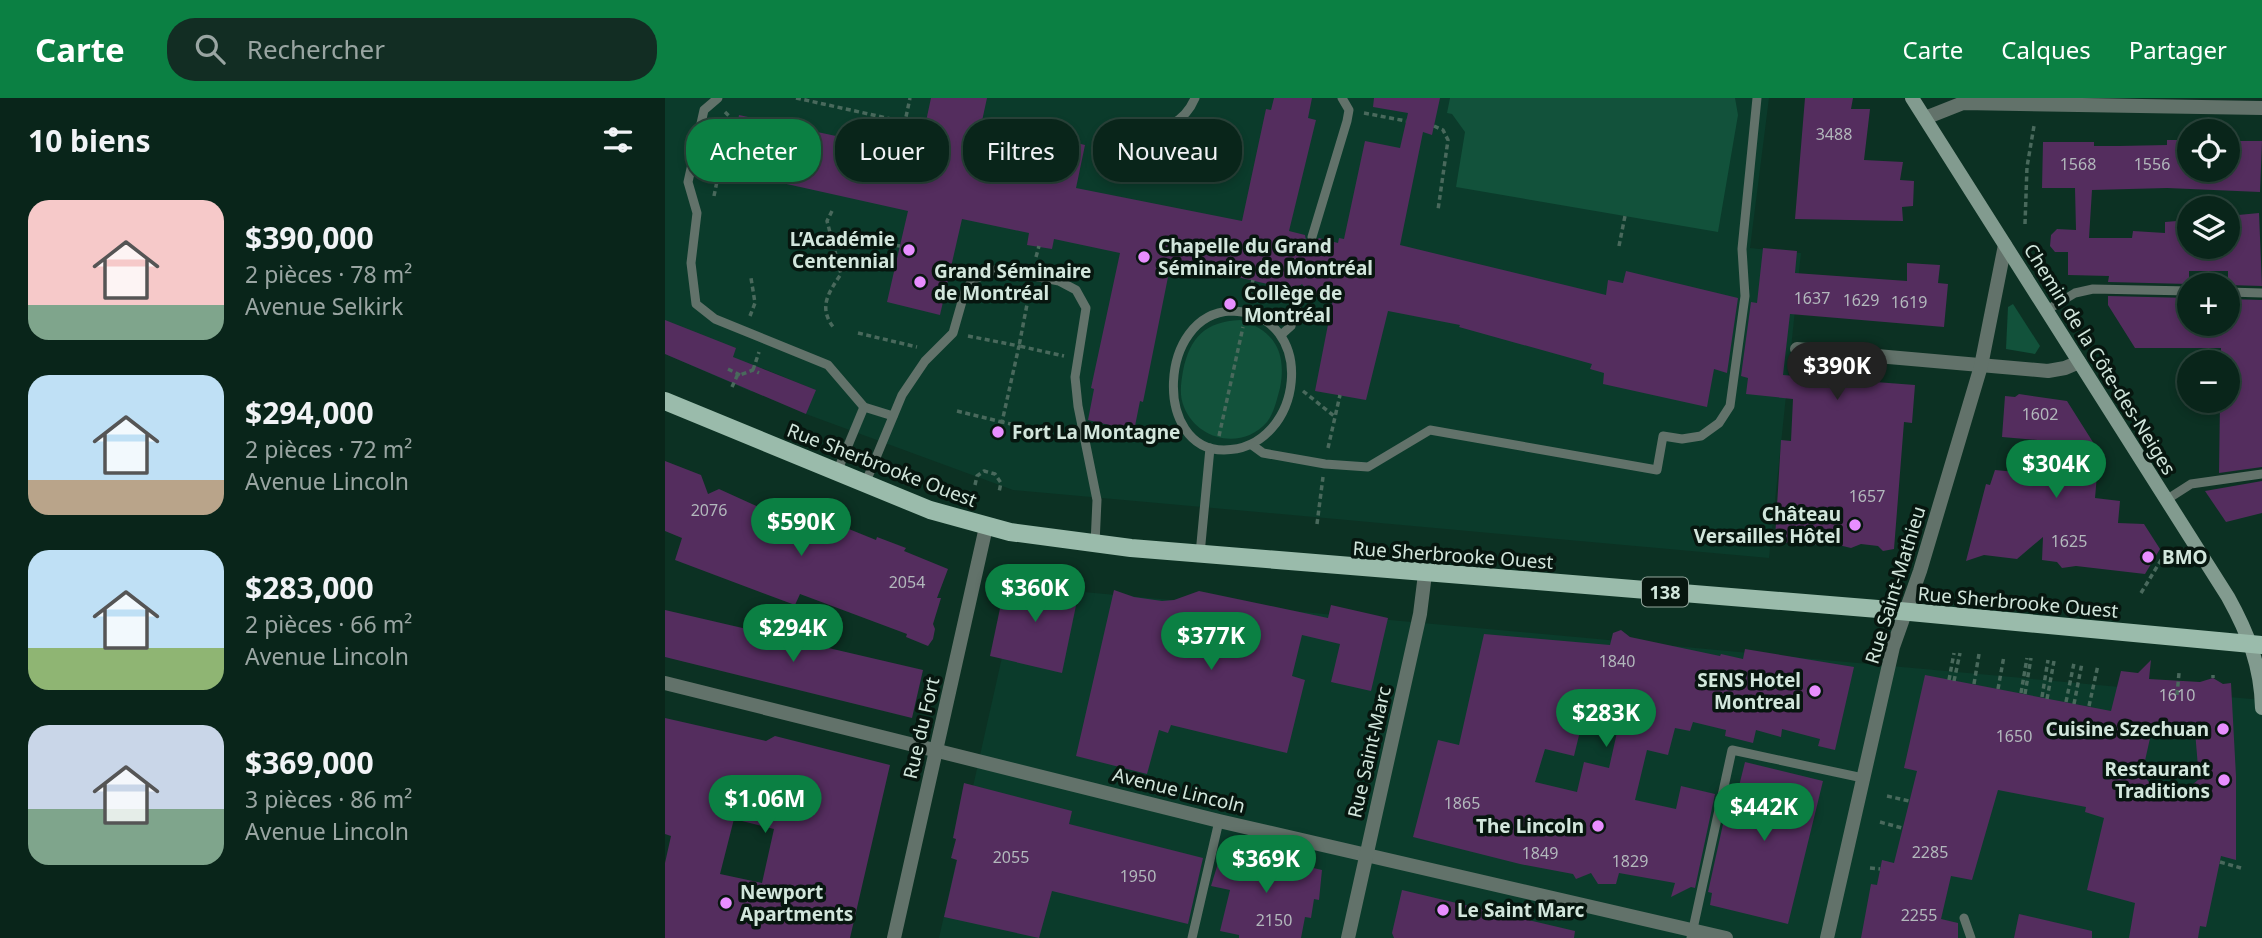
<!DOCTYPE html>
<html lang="fr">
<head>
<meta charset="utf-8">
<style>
	body { margin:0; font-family:"Noto Sans",sans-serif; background:#122d23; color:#f1f3f6; height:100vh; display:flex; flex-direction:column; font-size:26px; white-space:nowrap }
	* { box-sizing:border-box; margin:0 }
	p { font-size:23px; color:#99a5a2 }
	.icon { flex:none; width:38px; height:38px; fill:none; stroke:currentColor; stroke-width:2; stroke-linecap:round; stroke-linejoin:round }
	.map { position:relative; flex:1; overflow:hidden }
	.drawer { display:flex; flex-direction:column; background:#09251a; width:665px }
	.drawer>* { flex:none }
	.top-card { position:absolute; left:21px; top:21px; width:665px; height:63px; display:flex; gap:14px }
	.controls { position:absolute; left:1512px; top:21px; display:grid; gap:14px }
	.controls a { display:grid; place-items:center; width:63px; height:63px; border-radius:50%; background:#09251a; box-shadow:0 4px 10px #0003,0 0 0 2px #294239; font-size:35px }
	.price { position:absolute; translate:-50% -60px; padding:0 16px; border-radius:24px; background:#0b8043; color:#fff; font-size:23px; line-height:46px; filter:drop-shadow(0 2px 4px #0008) }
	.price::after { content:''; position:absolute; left:50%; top:42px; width:21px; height:16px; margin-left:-10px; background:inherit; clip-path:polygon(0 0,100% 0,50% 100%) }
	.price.selected { background:#222; color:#fff }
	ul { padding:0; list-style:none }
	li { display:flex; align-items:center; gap:21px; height:175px; padding:0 28px }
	li span { display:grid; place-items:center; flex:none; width:196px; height:140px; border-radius:21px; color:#555 }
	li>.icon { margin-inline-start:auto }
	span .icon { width:84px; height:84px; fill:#fffc; stroke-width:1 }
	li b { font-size:30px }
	h2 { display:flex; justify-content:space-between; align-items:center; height:84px; padding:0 28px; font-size:30px }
	.pill { padding:0 24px; border-radius:28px; background:#09251a; box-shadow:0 4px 10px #0003,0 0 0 2px #294239; font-size:24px; line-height:63px }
	.pill.selected { background:#0b8043; color:#fff }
	header { display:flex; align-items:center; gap:42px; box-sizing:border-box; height:98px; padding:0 35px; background:#0b8043; color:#fff }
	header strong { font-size:33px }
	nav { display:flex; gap:38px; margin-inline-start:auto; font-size:24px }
	.search { width:490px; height:63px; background:#122d23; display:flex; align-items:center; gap:18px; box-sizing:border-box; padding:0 24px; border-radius:28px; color:#99a5a2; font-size:26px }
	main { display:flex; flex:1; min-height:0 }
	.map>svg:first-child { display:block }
</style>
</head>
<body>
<header>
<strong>Carte</strong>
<div class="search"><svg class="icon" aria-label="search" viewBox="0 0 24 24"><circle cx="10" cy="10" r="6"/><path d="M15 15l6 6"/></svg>Rechercher</div>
<nav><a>Carte</a><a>Calques</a><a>Partager</a></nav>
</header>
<main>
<section class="drawer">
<h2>10 biens<svg class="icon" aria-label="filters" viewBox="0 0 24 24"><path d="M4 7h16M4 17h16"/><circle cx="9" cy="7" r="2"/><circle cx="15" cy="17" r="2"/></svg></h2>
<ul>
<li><span style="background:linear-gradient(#f6c9c9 75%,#7fa58c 0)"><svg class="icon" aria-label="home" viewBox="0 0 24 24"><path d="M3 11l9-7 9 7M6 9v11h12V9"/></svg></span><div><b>$390,000</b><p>2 pièces · 78 m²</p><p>Avenue Selkirk</p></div></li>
<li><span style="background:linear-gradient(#bfe0f5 75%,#b9a48a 0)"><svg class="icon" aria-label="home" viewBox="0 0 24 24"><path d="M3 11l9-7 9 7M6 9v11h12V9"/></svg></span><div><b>$294,000</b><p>2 pièces · 72 m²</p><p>Avenue Lincoln</p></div></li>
<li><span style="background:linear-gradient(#bfe0f5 70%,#8fb573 0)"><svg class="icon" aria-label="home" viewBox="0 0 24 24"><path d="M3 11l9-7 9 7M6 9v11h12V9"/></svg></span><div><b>$283,000</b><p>2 pièces · 66 m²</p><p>Avenue Lincoln</p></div></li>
<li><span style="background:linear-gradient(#c9d6e8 60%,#7fa58c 0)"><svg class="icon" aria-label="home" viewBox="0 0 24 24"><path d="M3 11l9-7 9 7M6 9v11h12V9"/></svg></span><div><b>$369,000</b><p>3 pièces · 86 m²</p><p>Avenue Lincoln</p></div></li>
</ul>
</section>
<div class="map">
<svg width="1597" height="840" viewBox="0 0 1597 840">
	<rect width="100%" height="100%" fill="#0c3123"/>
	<g fill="#0b3b2b">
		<polygon points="0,0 1104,0 1085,150 1136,155 1104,460 348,392 141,316 150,292 97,270 87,294 0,256"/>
		<polygon points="353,488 1597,602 1597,840 274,840"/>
	</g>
	<g fill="#12523b">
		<polygon points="785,0 1070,0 1073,17 1053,134 791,89 800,34 787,16 782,15"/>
		<polygon points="1348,206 1375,248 1370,256 1341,251 1343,209"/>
		<path d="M575 222C609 232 622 254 615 290 612 301 609 315 602 324 577 353 532 342 519 309 514 297 516 285 518 273 525 239 540 224 575 222Z"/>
	</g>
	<g fill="#542d5e" fill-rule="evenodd">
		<polygon points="266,0 322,0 307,69 361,81 371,35 420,47 411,90 577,123 601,11 606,12 609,0 647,0 643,20 651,22 624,133 640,137 641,143 648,146 654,140 673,145 674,140 679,141 700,43 735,50 743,15 708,9 709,0 775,0 767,37 758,34 735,147 941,197 943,182 958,185 961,173 1073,200 1062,275 1049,271 1042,309 938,286 939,275 925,271 927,266 794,229 795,227 723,213 701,302 650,293 668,201 643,195 637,186 629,192 506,164 478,304 475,303 469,333 423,322 429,291 426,290 455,155 389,141 387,151 362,147 364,135 297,121 275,217 222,204 243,113 63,73 74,17 254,56"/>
		<polygon points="1140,0 1188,0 1186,11 1205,11 1199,62 1238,64 1235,82 1249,83 1248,108 1237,109 1238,123 1130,121"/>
		<polygon points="1502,42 1524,42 1524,72 1563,72 1563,43 1597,43 1595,94 1502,90 1427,92 1424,140 1467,140 1468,133 1500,135 1500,124 1524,122 1524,149 1563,149 1563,118 1594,115 1597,188 1563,187 1563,173 1524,173 1524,186 1443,184 1444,178 1403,177 1403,154 1390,154 1385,148 1386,137 1392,131 1411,132 1410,90 1377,90 1378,44 1429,44 1429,48 1454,48 1502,47"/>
		<polygon points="1098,150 1132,153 1130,175 1242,183 1242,165 1258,166 1275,167 1273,185 1283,186 1279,229 1125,216 1118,277 1250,287 1247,325 1239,324 1229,451 1218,453 1213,448 1196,446 1186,450 1161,444 1151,447 1144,441 1126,440 1122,445 1110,441 1116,342 1126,343 1128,301 1081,296 1083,280 1076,278 1086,204 1092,205"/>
		<polygon points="1443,198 1524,200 1524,226 1563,226 1563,201 1597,202 1597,369 1554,375 1555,303 1563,303 1563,264 1556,264 1556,250 1470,250 1443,207"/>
		<polygon points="0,222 71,250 68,259 151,292 141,316 0,256"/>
		<polygon points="1354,296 1402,303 1431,349 1409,374 1432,377 1430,400 1455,403 1453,425 1479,426 1495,451 1480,476 1411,468 1397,470 1392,464 1377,462 1378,439 1352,461 1319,457 1301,463 1321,386 1325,387 1330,372 1382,377 1384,343 1337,339 1340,298 1350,299"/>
		<polygon points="0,363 36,377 43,396 54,391 98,411 155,430 169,425 211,442 212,439 241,450 239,453 283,471 272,500 276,500 268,526 270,531 268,541 263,548 241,539 242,536 135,496 130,507 10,462 17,440 0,433"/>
		<polygon points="1597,383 1597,415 1561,424 1540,393"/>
		<polygon points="342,477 414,493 397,575 325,558"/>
		<polygon points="449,492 469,499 497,503 509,502 534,493 663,520 666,507 723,520 706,593 666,584 675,546 637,537 627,578 640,582 622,655 506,627 503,635 494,632 482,676 411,658"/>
		<polygon points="0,512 258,572 247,620 0,559"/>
		<path d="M956 532 965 539 1055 558 1056 556 1078 561 1080 551 1189 569 1170 652 1153 648 1155 641 1117 631 1116 639 1091 632 1088 645 1060 638 1061 632 1028 624 1025 633 1010 630 1003 657 982 652 970 702 1011 711 1016 688 1050 696 1030 790 1026 789 1006 799 1010 785 954 775 951 786H933L926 775 911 781 908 776 855 766 748 739 773 642 794 647 819 536 945 547 948 535ZM922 604 957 612 944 670 919 664 912 694 870 684 880 651 909 658Z"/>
		<path d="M1486 562 1484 581 1535 584 1548 580 1558 586 1566 585 1571 678V762L1556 758 1541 829 1535 828 1533 840H1464L1470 805 1422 792 1439 720 1420 714 1421 709 1333 692 1307 782 1286 778 1276 821 1293 825V840H1196L1206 786 1212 787 1217 762 1229 765 1252 673 1239 670 1260 577 1446 613 1456 573 1473 575ZM1510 625 1517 632 1530 633 1534 681 1519 694 1490 691 1477 676 1488 627 1501 629Z"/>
		<path d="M0 620 101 643 110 638 225 667 185 840H0V765L6 738 0 736ZM69 721 109 731 97 785 55 776Z"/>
		<polygon points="1080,664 1158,683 1123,826 1045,807 1047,795 1043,794 1064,699 1071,700"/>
		<polygon points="299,685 407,713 404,726 538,760 523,826 387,793 374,840 279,819 292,762 286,760 291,741 288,740"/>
		<polygon points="558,749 657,772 654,802 649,801 646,820 640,819 636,840 574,840 574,837 555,833 565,792 546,788"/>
		<polygon points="737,792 910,833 909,840 729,840 727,835"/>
		<polygon points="1354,816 1427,833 1427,840 1349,840"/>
	</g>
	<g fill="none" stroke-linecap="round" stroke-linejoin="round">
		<g stroke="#49695c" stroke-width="3.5" stroke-dasharray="5 3.5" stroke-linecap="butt">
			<polyline points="131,0 240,24"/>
			<polyline points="60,14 65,19 60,44"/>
			<polyline points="699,15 741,23"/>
			<polyline points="769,28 778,32 783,42 773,112"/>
			<polyline points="234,52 245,0"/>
			<polyline points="49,98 60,44 68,46"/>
			<path d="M167 113 162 123 176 176C163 195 153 210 169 230"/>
			<polyline points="1360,126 1362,69 1369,28"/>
			<polyline points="205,144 235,148"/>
			<polyline points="954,148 960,118"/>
			<polyline points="371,159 374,148"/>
			<polyline points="365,191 354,248 399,258"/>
			<polyline points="585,195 588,182"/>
			<polyline points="85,218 90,205 86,180"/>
			<polyline points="193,235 252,249"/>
			<polyline points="303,238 354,248 337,324 386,335"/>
			<polyline points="63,271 75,277"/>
			<polyline points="88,272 94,254"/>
			<polyline points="67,289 72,278 88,272 94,275"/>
			<polyline points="638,293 669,318"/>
			<polyline points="292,313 337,324"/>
			<polyline points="554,338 578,229"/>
			<polyline points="663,350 675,297"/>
			<polyline points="310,387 312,378 319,373 330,376 336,385 334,394"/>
			<polyline points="652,426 658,379"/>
			<polyline points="1476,495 1501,454"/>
			<polyline points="1548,580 1548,577"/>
			<polyline points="1284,582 1289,555"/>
			<polyline points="1289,583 1295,555"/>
			<polyline points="1309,586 1314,556"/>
			<polyline points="1333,591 1339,558"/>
			<polyline points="1356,595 1362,560"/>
			<polyline points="1360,596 1366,560"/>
			<polyline points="1512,597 1514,575"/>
			<polyline points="1377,599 1383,562"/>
			<polyline points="1382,601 1389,563"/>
			<polyline points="1401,604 1409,565"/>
			<polyline points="1409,606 1417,565"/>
			<polyline points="1424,608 1433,567"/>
			<polyline points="1222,698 1244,703"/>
			<polyline points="1215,724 1237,730"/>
			<polyline points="1555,764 1576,770"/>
			<polyline points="1205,770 1215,771"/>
		</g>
		<g stroke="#62726a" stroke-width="9">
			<polyline points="53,0 39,12 23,84 32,115 26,165 31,206 50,221 163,267 199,309 228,318"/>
			<path d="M474 33C498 34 520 24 530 0"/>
			<polyline points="647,139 682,23 684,12 677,0"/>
			<polyline points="1563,194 1597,195"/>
			<polyline points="1382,212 1410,195 1428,191 1524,193"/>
			<path d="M566 213C656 215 639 352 559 352 488 352 493 216 566 213Z"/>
			<polyline points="616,237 626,228 636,193"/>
			<polyline points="587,347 598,355 660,366 703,369 765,332 992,372 998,338 1017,341 1036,338 1054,325 1065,308 1080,198 1077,151 1092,0"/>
			<polyline points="172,374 199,309"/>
			<polyline points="200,386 237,297 260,263 288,235 300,193 308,182 332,171 394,183 411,192 421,210 410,279 413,308 432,402 430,446"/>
			<polyline points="1501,402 1526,386 1597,376"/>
			<polyline points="535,456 545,350"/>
			<polyline points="1299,820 1306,840"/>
			<polyline points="527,840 554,723"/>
			<polyline points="1026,840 1067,652 1198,680"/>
		</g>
		<g stroke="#62726a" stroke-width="14">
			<polyline points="1260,20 1298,5 1597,10"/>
			<polyline points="1132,251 1383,273 1400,270 1414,264"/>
			<polyline points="0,585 554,723 1061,840"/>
			<polyline points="1162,840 1228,549 1255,473 1316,268 1340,147"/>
		</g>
		<g stroke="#62726a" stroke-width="14">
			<polyline points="229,840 321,429"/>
			<polyline points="683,840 755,516 760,476"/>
		</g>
		<path stroke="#829b8f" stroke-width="14" d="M1247 0 1563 499C1583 535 1596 568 1597 610"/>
		<polyline stroke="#9abbab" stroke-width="18" points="0,303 265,412 345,434 466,450 1213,511 1597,547"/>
	</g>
	<g fill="#e88eff" stroke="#07160f" stroke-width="2.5">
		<circle cx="244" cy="152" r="7"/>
		<circle cx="479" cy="159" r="7"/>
		<circle cx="255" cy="184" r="7"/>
		<circle cx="565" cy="206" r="7"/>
		<circle cx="333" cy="334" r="7"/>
		<circle cx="1190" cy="427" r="7"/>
		<circle cx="1483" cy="459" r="7"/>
		<circle cx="1150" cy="593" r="7"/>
		<circle cx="1558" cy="631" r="7"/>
		<circle cx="1559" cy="682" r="7"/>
		<circle cx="933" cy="728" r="7"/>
		<circle cx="61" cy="805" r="7"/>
		<circle cx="778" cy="812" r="7"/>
	</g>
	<g text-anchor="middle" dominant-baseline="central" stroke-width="7" stroke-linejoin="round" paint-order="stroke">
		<g font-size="16" fill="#b2b8bc">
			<text x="1169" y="36">3488</text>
			<text x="1413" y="66">1568</text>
			<text x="1487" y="66">1556</text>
			<text x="1147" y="200">1637</text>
			<text x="1196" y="202">1629</text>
			<text x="1244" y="204">1619</text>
			<text x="1375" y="316">1602</text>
			<text x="1202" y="398">1657</text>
			<text x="44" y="412">2076</text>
			<text x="1404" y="443">1625</text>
			<text x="242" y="484">2054</text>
			<text x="952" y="563">1840</text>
			<text x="1512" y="597">1610</text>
			<text x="1349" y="638">1650</text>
			<text x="797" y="705">1865</text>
			<text x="1265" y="754">2285</text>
			<text x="875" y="755">1849</text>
			<text x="346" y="759">2055</text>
			<text x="965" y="763">1829</text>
			<text x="473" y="778">1950</text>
			<text x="1254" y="817">2255</text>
			<text x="609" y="822">2150</text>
		</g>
		<rect fill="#07160f" stroke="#95a89e" stroke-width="2" x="977" y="479.5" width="46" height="29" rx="5"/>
		<g font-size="18" font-weight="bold" fill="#d2e6dc">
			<text x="1000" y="494">138</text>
		</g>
		<g font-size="19" font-weight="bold" fill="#d2e6dc" stroke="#07160f" text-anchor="start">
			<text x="230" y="141" text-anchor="end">L’Académie<tspan x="230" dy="22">Centennial</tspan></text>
			<text x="493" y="148">Chapelle du Grand<tspan x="493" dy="22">Séminaire de Montréal</tspan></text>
			<text x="269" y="173">Grand Séminaire<tspan x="269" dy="22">de Montréal</tspan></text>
			<text x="579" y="195">Collège de<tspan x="579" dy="22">Montréal</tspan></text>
			<text x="347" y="334">Fort La Montagne</text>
			<text x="1176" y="416" text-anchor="end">Château<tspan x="1176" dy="22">Versailles Hôtel</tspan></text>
			<text x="1497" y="459">BMO</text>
			<text x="1136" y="582" text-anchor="end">SENS Hotel<tspan x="1136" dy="22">Montreal</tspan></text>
			<text x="1544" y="631" text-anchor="end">Cuisine Szechuan</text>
			<text x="1545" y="671" text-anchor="end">Restaurant<tspan x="1545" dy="22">Traditions</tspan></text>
			<text x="919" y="728" text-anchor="end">The Lincoln</text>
			<text x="75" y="794">Newport<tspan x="75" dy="22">Apartments</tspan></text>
			<text x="792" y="812">Le Saint Marc</text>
		</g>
		<g font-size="19" fill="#d2e6dc" stroke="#07160f">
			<text transform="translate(1435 261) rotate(58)">Chemin de la Côte-des-Neiges</text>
			<text transform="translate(217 367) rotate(21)">Rue Sherbrooke Ouest</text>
			<text transform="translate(788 457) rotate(4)">Rue Sherbrooke Ouest</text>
			<text transform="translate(1230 487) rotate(-73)">Rue Saint-Mathieu</text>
			<text transform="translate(1353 504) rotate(5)">Rue Sherbrooke Ouest</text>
			<text transform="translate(256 630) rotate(-77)">Rue du Fort</text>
			<text transform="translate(704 654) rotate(-77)">Rue Saint-Marc</text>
			<text transform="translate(514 692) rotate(14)">Avenue Lincoln</text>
		</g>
	</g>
</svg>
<div class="controls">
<a><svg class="icon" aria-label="locate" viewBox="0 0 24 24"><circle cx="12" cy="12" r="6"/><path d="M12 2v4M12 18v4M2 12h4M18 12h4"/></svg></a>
<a><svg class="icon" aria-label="layers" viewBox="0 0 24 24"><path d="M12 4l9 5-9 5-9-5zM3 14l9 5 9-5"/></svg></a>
<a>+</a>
<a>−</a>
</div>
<b class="price selected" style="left:1172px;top:304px">$390K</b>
<b class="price" style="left:1391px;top:402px">$304K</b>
<b class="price" style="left:136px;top:460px">$590K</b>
<b class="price" style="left:370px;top:526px">$360K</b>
<b class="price" style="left:128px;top:566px">$294K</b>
<b class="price" style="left:546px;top:574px">$377K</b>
<b class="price" style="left:941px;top:651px">$283K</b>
<b class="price" style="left:100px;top:737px">$1.06M</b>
<b class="price" style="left:1099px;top:745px">$442K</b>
<b class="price" style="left:601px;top:797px">$369K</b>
<div class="top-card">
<a class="pill selected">Acheter</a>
<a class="pill">Louer</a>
<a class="pill">Filtres</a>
<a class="pill">Nouveau</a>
</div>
</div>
</main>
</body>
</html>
